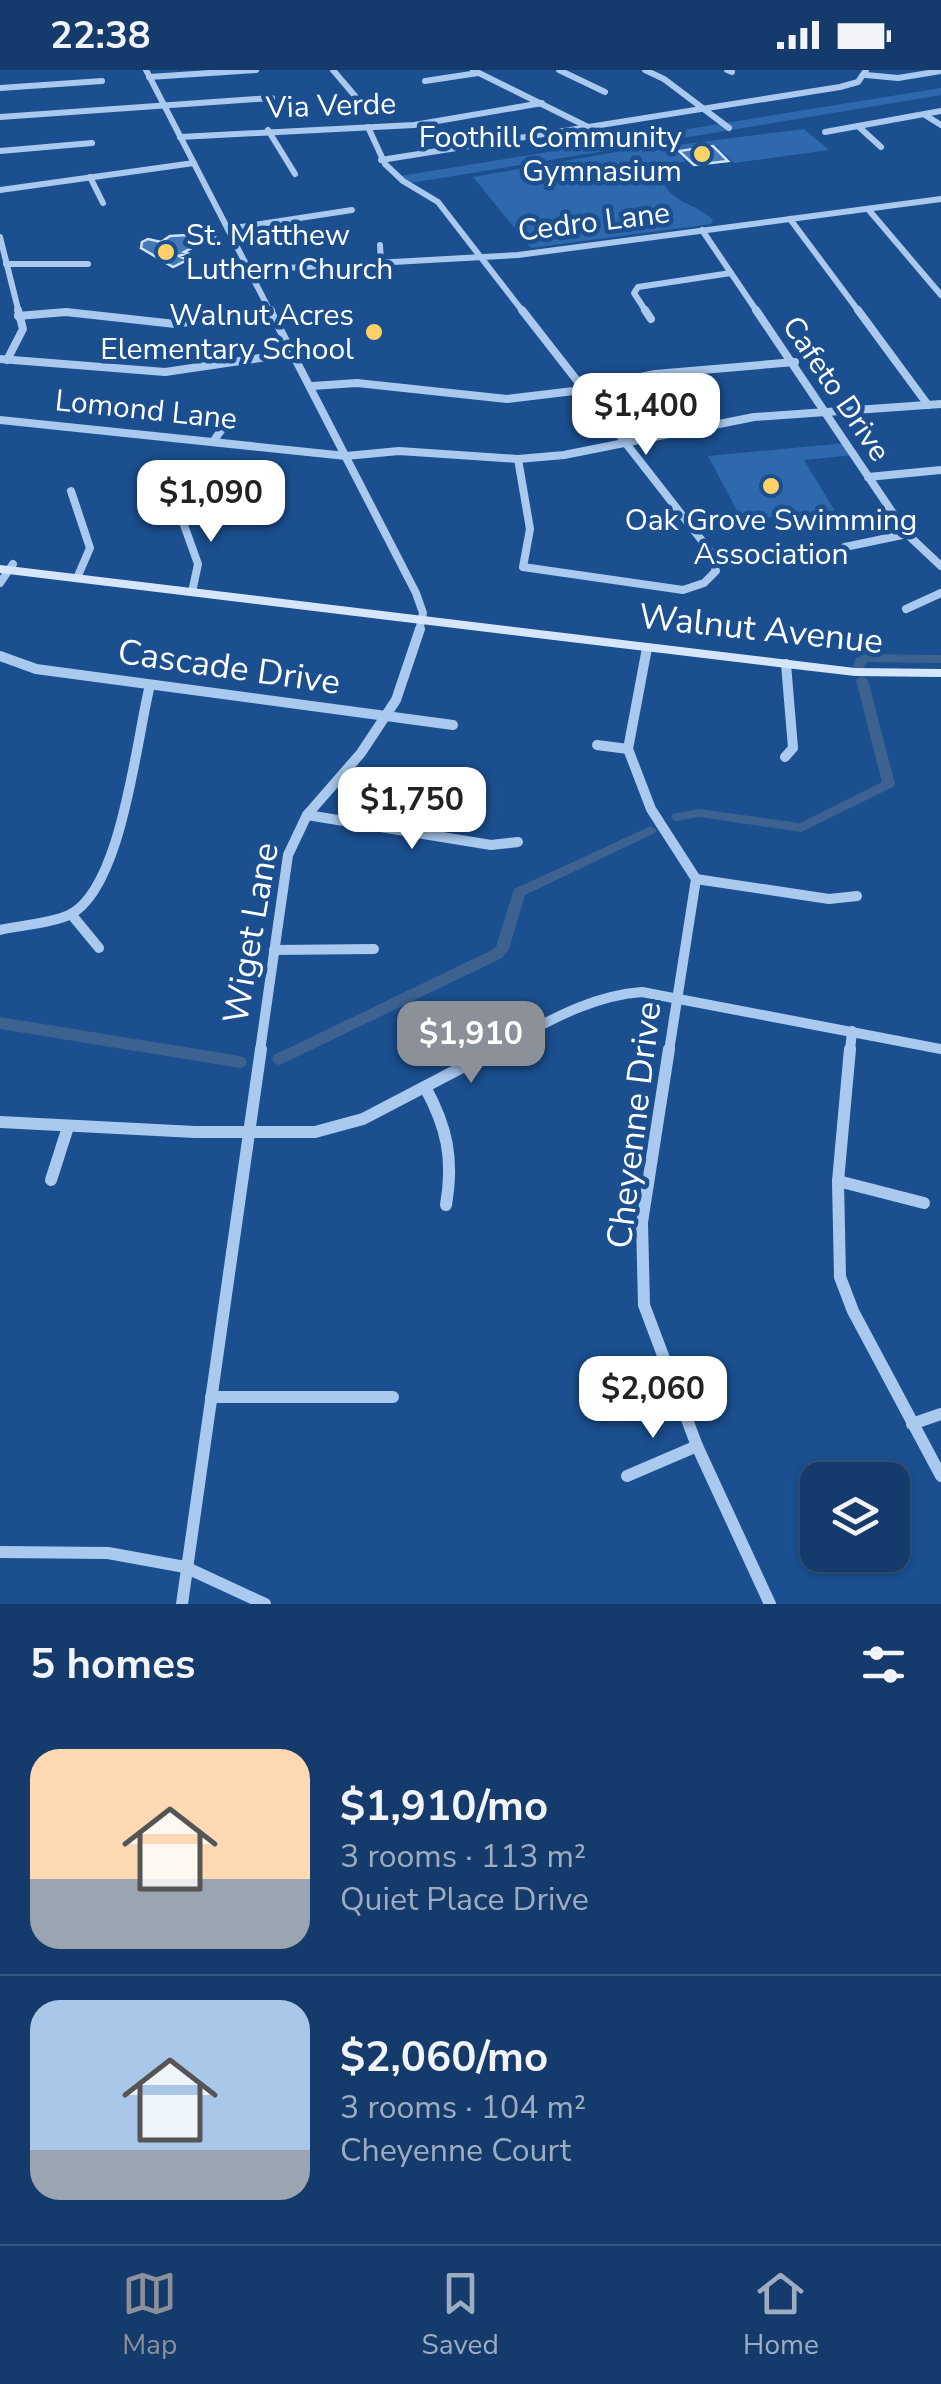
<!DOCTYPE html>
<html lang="en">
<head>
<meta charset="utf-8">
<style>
	body { margin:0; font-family:"Nunito Sans",sans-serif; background:#214673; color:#f1f3f6; height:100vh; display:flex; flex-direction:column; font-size:38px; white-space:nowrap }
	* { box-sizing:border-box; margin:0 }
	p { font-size:32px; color:#9dadc1 }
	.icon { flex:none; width:55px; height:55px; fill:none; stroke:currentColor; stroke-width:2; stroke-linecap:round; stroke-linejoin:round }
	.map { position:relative; height:1534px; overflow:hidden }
	.panel { display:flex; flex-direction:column; background:#143b6b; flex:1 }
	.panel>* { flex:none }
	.fabs { position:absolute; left:800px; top:1392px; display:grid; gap:20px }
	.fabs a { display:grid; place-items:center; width:110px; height:110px; border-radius:20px; background:#143b6b; box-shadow:0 2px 8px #0004,0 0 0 2px #33557e; font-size:50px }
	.price { position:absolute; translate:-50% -85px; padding:0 22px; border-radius:20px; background:#fff; color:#222; font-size:32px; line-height:65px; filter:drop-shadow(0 2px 5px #0008) }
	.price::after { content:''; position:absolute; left:50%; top:60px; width:30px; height:22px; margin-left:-15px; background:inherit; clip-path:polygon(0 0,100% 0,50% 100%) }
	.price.current { background:#8c9099; color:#fff }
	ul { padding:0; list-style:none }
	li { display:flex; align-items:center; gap:30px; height:250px; padding:0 30px }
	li+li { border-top:2px solid #33557e }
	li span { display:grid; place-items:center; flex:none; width:280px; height:200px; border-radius:30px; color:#555 }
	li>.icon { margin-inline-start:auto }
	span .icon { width:120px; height:120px; fill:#fffc; stroke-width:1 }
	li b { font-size:42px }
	h2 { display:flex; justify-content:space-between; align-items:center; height:120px; padding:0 30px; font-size:42px }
	.status { display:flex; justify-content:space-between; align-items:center; height:70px; padding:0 50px; background:#143b6b; direction:ltr }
	.status svg { height:28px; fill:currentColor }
	.dock { display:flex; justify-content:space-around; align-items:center; height:140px; border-top:2px solid #33557e; background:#143b6b; font-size:28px; color:#9dadc1 }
	.dock a { display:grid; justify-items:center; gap:5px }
	.dock .current { color:#8c9099 }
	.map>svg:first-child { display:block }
</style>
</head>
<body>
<div class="status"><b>22:38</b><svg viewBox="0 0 49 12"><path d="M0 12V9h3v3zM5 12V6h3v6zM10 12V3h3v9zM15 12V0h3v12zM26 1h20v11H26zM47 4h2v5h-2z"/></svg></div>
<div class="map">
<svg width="941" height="1534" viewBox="0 0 941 1534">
	<rect width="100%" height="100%" fill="#1b4f8f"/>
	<g fill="#2e69ad">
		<polygon points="941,18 941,25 460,105 403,114 394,107"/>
		<path d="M804 59 829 80 734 93 715 75 675 80 686 91 678 93 661 106C668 133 695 132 713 150L711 154 531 178 473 107 645 77 663 80 661 77Z"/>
		<polygon points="846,373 854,385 804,390 835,441 742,450 708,386"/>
	</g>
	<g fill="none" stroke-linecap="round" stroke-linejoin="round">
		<g fill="#3c6290" fill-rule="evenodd">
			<polygon points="866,584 941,585 941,593 867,592 863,599 855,599 853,596 856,588"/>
			<polygon points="862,606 868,610 895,714 893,717 801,762 699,747 677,751 673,750 671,747 673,744 699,739 800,753 882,712 856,610"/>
			<polygon points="651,756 657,760 655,763 525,825 509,879 502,888 284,993 279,995 274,993 272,989 274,985 492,880 496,877 514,819"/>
			<polygon points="0,947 240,986 245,988 247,992 245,996 240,998 0,959"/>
		</g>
	</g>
	<g fill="#4478b7" stroke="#cfe3fa" stroke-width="2.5">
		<polygon points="713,76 728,91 694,95 679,81"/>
		<polygon points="170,166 187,165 216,166 184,182 187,183 179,186 187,190 173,197 141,178 142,172 148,169 161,172"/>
	</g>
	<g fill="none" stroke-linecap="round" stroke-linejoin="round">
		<g stroke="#a9c9ee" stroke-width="6">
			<polyline points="146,0 271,243"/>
			<polyline points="333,0 355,26"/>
			<polyline points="473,0 588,57"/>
			<polyline points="559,0 605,22"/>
			<polyline points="645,0 664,9 729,58"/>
			<polyline points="727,0 732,2"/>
			<polyline points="866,5 898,8 941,1"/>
			<polyline points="149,7 256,0"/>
			<polyline points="425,11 478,3"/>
			<polyline points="0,18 102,11"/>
			<polyline points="925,45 941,55"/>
			<polyline points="0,47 272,28"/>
			<polyline points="858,56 881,77"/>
			<polyline points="368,57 385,94 403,111 438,132 524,243"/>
			<polyline points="268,60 295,104"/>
			<polyline points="825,62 941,41"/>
			<polyline points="180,67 414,55 542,33"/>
			<polyline points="0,81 92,73"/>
			<polyline points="381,90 840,17 858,12 866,0"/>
			<polyline points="90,107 103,133"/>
			<polyline points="0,120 194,93"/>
			<polyline points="868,139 941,225"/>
			<polyline points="790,149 860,243"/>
			<polyline points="228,159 352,140"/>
			<polyline points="702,160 758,243"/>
			<polyline points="0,167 19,243"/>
			<polyline points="380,175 381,192"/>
			<polyline points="6,194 88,194"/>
			<polyline points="251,200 518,185 941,129"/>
			<polyline points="57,243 73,243"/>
			<polyline points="253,243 272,240"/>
			<polyline points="647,243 634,223 638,217 731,203"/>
		</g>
		<g stroke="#a9c9ee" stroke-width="8">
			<polyline points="270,240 416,523 423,543 419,561"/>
			<polyline points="645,240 651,249"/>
			<polyline points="756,240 907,464 941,496"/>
			<polyline points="858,240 928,335"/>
			<polyline points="18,246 66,242 175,254 270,240"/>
			<polyline points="0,289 165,302 294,283"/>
			<polyline points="7,290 23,259 18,240"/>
			<polyline points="312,316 357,313 507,329 582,320 655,304 795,292"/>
			<polyline points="0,350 346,386 399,381 518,389 564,385 754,347 941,334"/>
			<polyline points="215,369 227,352"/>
			<polyline points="518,389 530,459 523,497 683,520 704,513 716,501 710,481 522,240"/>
			<polyline points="868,407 941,400"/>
			<polyline points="71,421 90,478 77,508"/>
			<polyline points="174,427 198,494 192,522"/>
			<polyline points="845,477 907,464"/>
			<polyline points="0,513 13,494"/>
			<polyline points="906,539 941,523"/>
		</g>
		<g stroke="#a9c9ee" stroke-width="10">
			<polyline points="647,578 628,679 651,739 696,809 669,981"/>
			<polyline points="0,586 36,599 453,655"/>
			<polyline points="597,675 628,679"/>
			<polyline points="785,687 793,678 786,594"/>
			<polyline points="307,745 491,775 518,772"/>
			<polyline points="696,809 829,829 857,826"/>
			<polyline points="71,844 99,878"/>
			<path d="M0 860C21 855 49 854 69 845 122 820 136 670 150 615"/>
			<polyline points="274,880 374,879"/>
			<polyline points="260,981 288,785 307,745 361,683 396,630 420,559"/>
			<path d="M492 981C541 956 586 926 642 922L941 979"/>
			<polyline points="850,981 852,961"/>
		</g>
		<g stroke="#a9c9ee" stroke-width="12">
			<polyline points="669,979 642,1152 644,1235 697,1376 770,1534"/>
			<polyline points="850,979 838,1111 840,1207 853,1241 941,1406"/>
			<path d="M425 1017C447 1057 454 1089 446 1135"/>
			<polyline points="0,1052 195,1062 315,1062 363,1049 497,979"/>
			<polyline points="51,1110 68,1057"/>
			<polyline points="838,1111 924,1133"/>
			<polyline points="211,1327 393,1327"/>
			<polyline points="912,1354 941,1344"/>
			<polyline points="627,1406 697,1376"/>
			<polyline points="0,1482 108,1483 185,1497 265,1534"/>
			<polyline points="182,1534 261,979"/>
		</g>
		<polygon fill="#d6e6fa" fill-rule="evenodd" points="0,495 855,598 941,599 941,607 855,606 786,598 0,503"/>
	</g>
	<g fill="#ffd166" stroke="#1b4f8f" stroke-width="4">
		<circle cx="702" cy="84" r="10"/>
		<circle cx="166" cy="182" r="10"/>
		<circle cx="374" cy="262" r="10"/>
		<circle cx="771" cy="416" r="10"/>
	</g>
	<g text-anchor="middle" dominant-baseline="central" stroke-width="9" stroke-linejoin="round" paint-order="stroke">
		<g font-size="30" fill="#fff" stroke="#1b4f8f">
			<text transform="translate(331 36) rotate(-2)">Via Verde</text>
			<text transform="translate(594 152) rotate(-7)">Cedro Lane</text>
			<text transform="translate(836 319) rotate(56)">Cafeto Drive</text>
			<text transform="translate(146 340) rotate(6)">Lomond Lane</text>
		</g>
		<g font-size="30" fill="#fff" stroke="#1b4f8f" text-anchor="end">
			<text x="682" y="67">Foothill Community<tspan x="682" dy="34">Gymnasium</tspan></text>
			<text x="186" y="165" text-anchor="start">St. Matthew<tspan x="186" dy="34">Luthern Church</tspan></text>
			<text x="354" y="245">Walnut Acres<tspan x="354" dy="34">Elementary School</tspan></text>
			<text x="771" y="450" text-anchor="middle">Oak Grove Swimming<tspan x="771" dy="34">Association</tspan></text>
		</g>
		<g font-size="35" fill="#fff" stroke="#1b4f8f">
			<text transform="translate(761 559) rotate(6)">Walnut Avenue</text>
			<text transform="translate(229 597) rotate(8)">Cascade Drive</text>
			<text transform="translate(251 863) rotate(-80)">Wiget Lane</text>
			<text transform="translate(634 1055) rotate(-83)">Cheyenne Drive</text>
		</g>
	</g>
</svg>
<div class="fabs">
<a><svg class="icon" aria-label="layers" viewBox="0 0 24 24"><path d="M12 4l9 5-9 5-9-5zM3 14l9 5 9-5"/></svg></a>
</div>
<b class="price" style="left:646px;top:388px">$1,400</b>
<b class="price" style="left:211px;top:475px">$1,090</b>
<b class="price" style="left:412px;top:782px">$1,750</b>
<b class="price current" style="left:471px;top:1016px">$1,910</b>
<b class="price" style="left:653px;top:1371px">$2,060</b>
</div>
<section class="panel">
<h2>5 homes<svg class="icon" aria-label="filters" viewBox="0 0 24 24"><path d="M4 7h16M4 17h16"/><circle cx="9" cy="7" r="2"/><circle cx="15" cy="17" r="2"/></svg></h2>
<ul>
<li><span style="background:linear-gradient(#ffd9b3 65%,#9aa5b1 0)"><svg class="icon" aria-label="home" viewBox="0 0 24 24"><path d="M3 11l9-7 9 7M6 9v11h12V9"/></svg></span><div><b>$1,910/mo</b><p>3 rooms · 113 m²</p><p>Quiet Place Drive</p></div></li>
<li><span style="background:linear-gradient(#a9c7e8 75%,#9aa5b1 0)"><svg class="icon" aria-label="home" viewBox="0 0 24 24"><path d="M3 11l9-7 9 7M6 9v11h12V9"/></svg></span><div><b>$2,060/mo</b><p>3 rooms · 104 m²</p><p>Cheyenne Court</p></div></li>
</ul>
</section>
<nav class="dock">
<a class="current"><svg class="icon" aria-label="map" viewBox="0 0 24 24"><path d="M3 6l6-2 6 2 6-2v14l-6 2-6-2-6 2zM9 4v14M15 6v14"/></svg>Map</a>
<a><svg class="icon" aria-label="saved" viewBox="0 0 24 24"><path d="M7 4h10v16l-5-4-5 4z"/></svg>Saved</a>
<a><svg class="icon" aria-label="home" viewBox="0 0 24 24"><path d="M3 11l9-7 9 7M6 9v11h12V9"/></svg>Home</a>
</nav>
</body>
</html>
